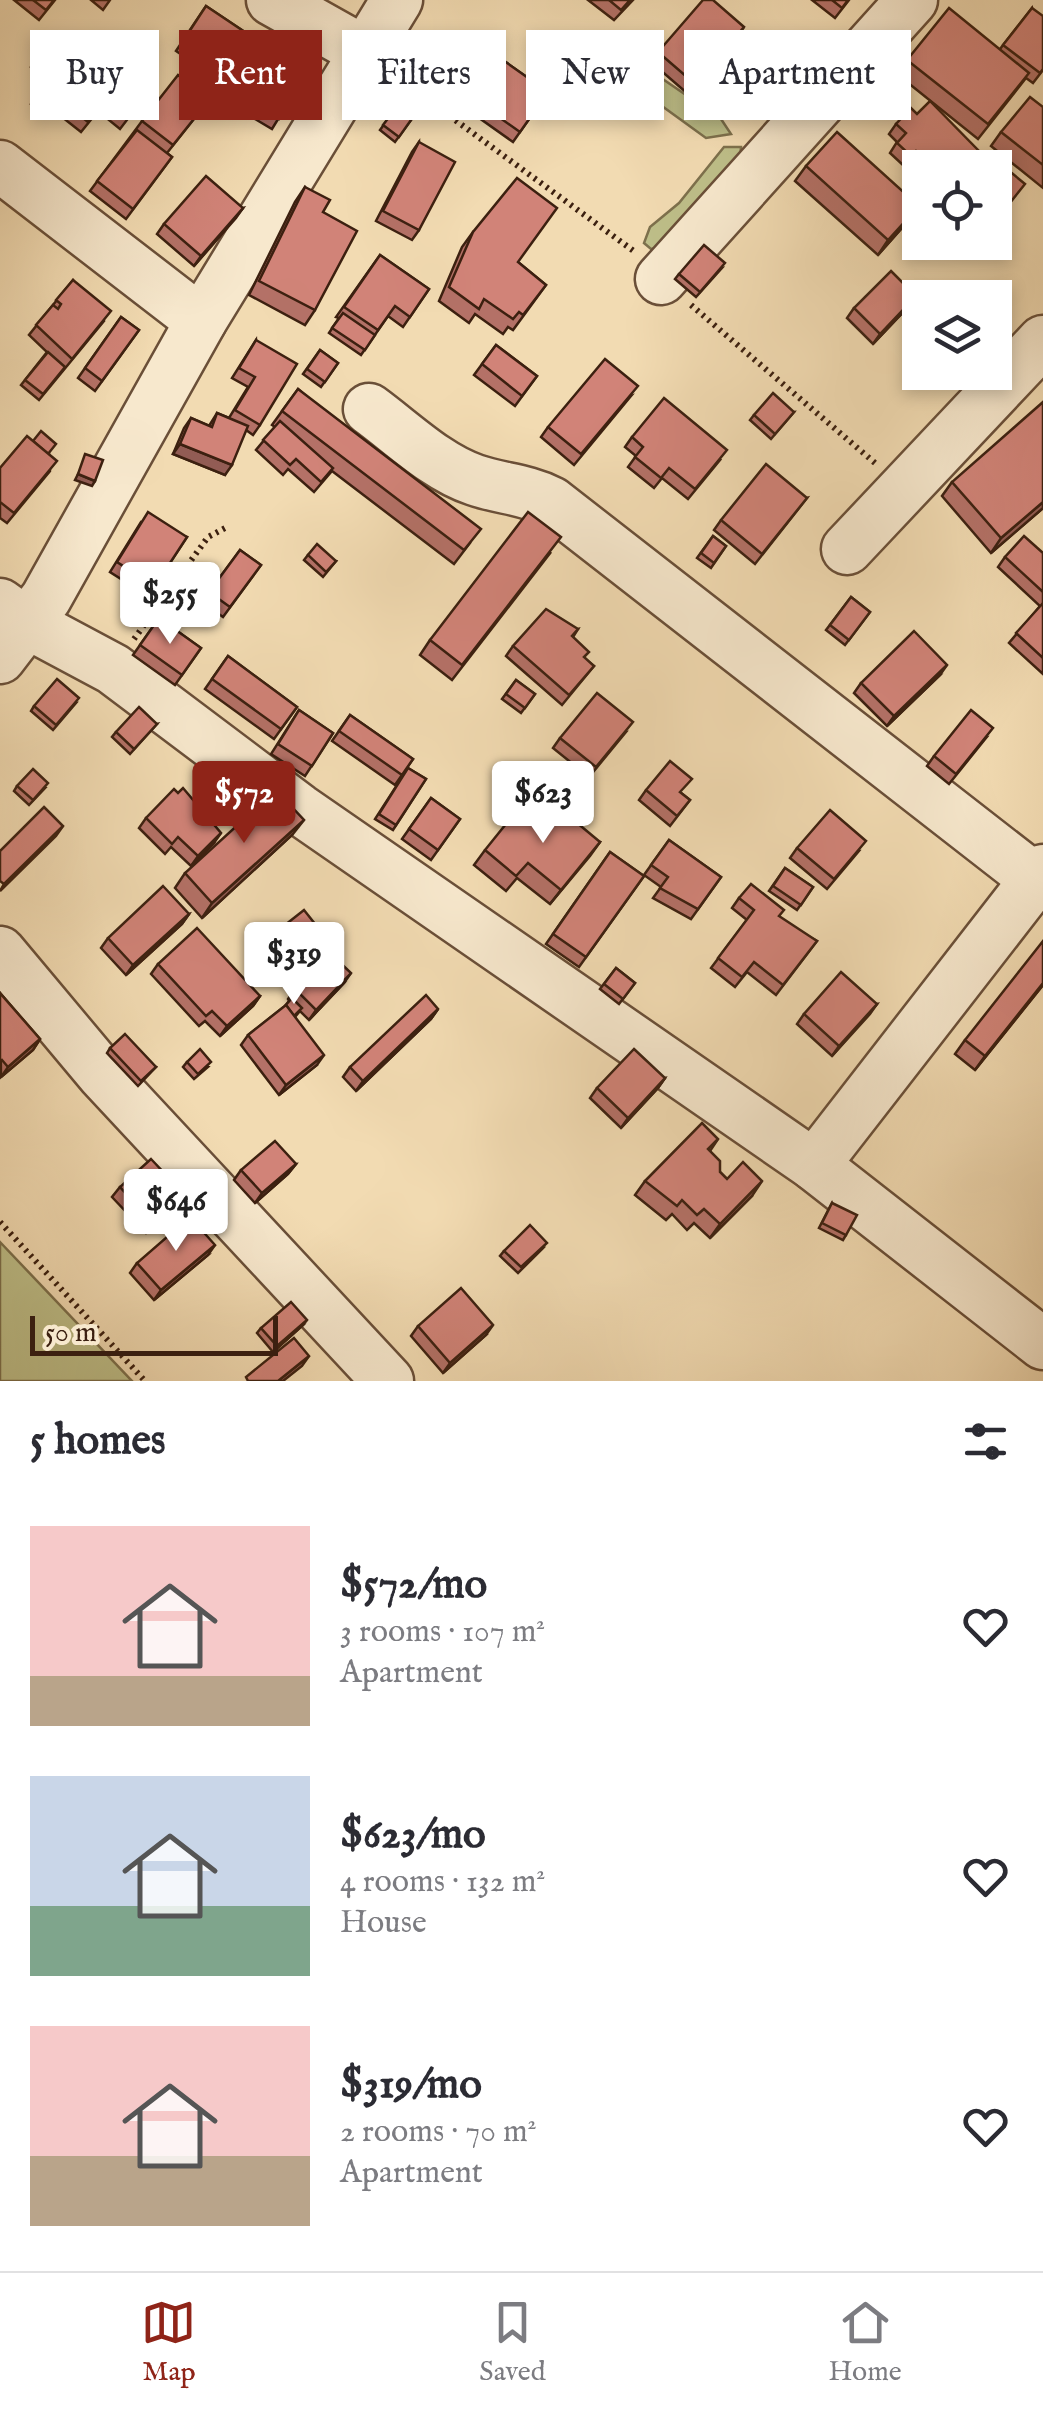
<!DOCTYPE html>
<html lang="en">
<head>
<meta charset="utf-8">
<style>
	body { margin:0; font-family:"IM FELL English",serif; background:#f2f2f3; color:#2b2b33; height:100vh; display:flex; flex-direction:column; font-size:38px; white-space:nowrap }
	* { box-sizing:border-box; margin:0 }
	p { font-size:32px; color:#7c7c81 }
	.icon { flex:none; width:55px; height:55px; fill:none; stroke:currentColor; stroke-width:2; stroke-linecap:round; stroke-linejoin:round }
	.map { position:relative; height:1381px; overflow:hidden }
	.drawer { display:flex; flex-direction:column; background:#fff; flex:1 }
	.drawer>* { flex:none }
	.hud { position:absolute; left:30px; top:30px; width:985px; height:90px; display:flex; gap:20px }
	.fabs { position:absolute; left:902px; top:150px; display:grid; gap:20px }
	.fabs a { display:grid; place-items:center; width:110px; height:110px; border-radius:0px; background:#fff; box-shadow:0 5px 15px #0003; font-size:50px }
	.scale { position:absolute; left:30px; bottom:25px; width:248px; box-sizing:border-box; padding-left:10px; border:5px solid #3c2010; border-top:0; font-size:28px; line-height:35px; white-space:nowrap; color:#3c2010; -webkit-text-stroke:8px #f7e8cd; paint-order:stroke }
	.price { position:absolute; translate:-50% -85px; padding:0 22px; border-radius:10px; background:#fff; color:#222; font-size:32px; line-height:65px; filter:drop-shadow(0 2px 5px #0008) }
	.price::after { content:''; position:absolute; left:50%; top:60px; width:30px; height:22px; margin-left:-15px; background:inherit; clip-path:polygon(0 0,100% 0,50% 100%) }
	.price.active { background:#8f2418; color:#fff }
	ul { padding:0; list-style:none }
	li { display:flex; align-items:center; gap:30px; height:250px; padding:0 30px }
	li span { display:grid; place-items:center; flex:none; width:280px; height:200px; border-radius:0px; color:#555 }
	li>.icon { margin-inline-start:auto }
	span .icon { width:120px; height:120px; fill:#fffc; stroke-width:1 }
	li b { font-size:42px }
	h2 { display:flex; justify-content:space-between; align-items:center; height:120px; padding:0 30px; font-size:42px }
	.pill { padding:0 35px; border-radius:0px; background:#fff; box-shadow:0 5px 15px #0003; font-size:35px; line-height:90px }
	.pill.active { background:#8f2418; color:#fff }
	.tabs { display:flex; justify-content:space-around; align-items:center; height:140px; border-top:2px solid #e1e1e2; background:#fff; font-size:28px; color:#7c7c81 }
	.tabs a { display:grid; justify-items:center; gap:5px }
	.tabs .active { color:#8f2418 }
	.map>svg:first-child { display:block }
</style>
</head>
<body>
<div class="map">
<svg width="1043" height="1381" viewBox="0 0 1043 1381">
	<rect width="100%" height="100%" fill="#f2dbb2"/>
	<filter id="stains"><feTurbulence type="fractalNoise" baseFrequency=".002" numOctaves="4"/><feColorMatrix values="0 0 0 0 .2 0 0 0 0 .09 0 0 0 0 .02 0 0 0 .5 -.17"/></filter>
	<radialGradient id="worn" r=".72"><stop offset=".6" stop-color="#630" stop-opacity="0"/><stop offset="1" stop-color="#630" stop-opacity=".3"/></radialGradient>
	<g fill="#bebf89" stroke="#7d704c" stroke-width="2.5">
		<polygon points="613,45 721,119 731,134 706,138 648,96 621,89 601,57"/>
		<path d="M724 147H741L739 170C713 196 678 210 665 247L651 249 644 243 650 227 679 203Z"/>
		<polygon points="0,1242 132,1381 0,1381"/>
	</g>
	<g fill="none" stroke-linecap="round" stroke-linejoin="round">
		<defs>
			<g id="minor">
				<polyline points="272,0 363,51"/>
				<polyline points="0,166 201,321"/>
				<polyline points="661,279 912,0"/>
				<path d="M369 409C402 433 436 467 475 480 501 489 525 489 551 502L1035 879"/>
				<polyline points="847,549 1043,341"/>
				<polyline points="0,604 25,622 113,669 299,809 814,1165 1043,1344"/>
				<polyline points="0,658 46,598 201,321 397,0"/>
				<polyline points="0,952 103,1075 388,1381"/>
				<polyline points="814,1165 1043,870"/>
			</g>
		</defs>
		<use href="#minor" stroke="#6a4f38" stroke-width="55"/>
		<g stroke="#3c2010" stroke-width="6" stroke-dasharray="2.5 5" stroke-linecap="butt">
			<polyline points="395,76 635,252"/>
			<polyline points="691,305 875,463"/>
			<polyline points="134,639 208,537 229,526"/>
			<polyline points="0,1222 145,1381"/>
		</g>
		<use href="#minor" stroke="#f7e8cd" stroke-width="50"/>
	</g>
	<g fill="#b47167" stroke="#3c2010" stroke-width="2.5">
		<polygon points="14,0 55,0 39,20"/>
		<polygon points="91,0 110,0 103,10"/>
		<polygon points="588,0 633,0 614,20"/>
		<polygon points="812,0 849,0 835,18"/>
		<polygon points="206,6 267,47 236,92 176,51"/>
		<polygon points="1032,8 1043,70 1033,83 1026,78 978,139 897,74 907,60 1000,49"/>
		<polygon points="57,32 89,55 63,90 60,88 42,113 31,104 50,80 31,67"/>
		<polygon points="737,37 688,94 651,62 658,52"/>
		<polygon points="476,41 548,92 513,142 441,91"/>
		<polygon points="292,46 303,52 319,56 312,66 311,65 272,129 250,116"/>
		<polygon points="149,91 120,129 98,111 81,132 62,117 69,107"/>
		<polygon points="209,100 167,153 172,157 126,219 90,191 142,121"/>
		<polygon points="1043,107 1043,188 991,146 1001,132"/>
		<polygon points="396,108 411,120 395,142 380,130"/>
		<polygon points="896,124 971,160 964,168 920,168 920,185 907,173 913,165 909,161 904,166 890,153 897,142 889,134"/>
		<polygon points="419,142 419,230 412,240 376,221 412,152"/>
		<polygon points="806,166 919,206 909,220 878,255 795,181"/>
		<polygon points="305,187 323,212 315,310 305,325 249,295 295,202"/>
		<polygon points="243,208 194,266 157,234 164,224"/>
		<polygon points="473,232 518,262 546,285 513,330 508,327 503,334 475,314 469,323 439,301 462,247"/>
		<polygon points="380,255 429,289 403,327 388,316 361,355 329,333 339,318 336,317"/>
		<polygon points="722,268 696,297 675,279 679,274"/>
		<polygon points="73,280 104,321 39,400 21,385 47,352 29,335"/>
		<polygon points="916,296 909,306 873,344 847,318 854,308"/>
		<polygon points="121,317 139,330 95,391 78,378"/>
		<polygon points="256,340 260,425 253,435 246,430 225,475 173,454 184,428 191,418 209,426 217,413 229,418 248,387 232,378"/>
		<polygon points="496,345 537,376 515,406 474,375"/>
		<polygon points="320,350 338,363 321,387 303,374"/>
		<polygon points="298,389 470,543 454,564 332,471 314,492 288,469 283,475 256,450 275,427 272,425"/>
		<polygon points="631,396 574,465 541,437 548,427"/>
		<polygon points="794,412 771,439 750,420 754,415"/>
		<polygon points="632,437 720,460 688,499 662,478 654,488 628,467 636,456 625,447"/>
		<polygon points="49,454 50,471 7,523 0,518 0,468"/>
		<polygon points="952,482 1043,508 991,553 942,496"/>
		<polygon points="807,498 755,564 714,530 721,520"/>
		<polygon points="141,522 187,537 148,596 110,572"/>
		<polygon points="713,536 726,546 711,568 697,558"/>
		<polygon points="240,550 261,565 223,617 202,602"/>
		<polygon points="551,552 452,680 420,655 430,640"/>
		<polygon points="1043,553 1043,674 1009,643 1040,606 998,567 1005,557"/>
		<polygon points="308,555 336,561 323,577 304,560"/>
		<polygon points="851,597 870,612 845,645 826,630"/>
		<polygon points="159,618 201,648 175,685 133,655"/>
		<polygon points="578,629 573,637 584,658 594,666 562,705 506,656 513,646"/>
		<polygon points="228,656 297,707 274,739 205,689"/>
		<polygon points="940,675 887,726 854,693 861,683"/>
		<polygon points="516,680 535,694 521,713 502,699"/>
		<polygon points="76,703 53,730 31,711 34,706"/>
		<polygon points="299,710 333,733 305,776 271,754"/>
		<polygon points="350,715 413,759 395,785 332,741"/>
		<polygon points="157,724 130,754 112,737 116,732"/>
		<polygon points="626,732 589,777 553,748 560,738"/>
		<polygon points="986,738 949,784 927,766 934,756"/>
		<polygon points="408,768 426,779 393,830 375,819"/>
		<polygon points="17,786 45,788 29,805 14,791"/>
		<polygon points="646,790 681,793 690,800 670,826 639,800"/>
		<polygon points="431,798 460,819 431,860 402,839"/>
		<polygon points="146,818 214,843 191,866 171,847 165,854 139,828"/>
		<polygon points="552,827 600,842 550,904 517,878 506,891 474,865 485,850"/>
		<polygon points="293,834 202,918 175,888 185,873"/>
		<polygon points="669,840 721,877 691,919 653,898 661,887 644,875"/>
		<polygon points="797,848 859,851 827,889 790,858"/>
		<polygon points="610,852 644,876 579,967 546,944"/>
		<polygon points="785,868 813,887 797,910 769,891"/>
		<polygon points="739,898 817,941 776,995 747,972 735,987 711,968 747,920 732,908"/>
		<polygon points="189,914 182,924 126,975 101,948 108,938"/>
		<polygon points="327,939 320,949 282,979 259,950 266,940"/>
		<polygon points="158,964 260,996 253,1006 220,1036 205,1021 199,1026 151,974"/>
		<polygon points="616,968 635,983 619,1004 600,989"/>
		<polygon points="344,983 309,1020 300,1011 295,1017 317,1065 279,1095 241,1045 248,1035 285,1006 289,1001 288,999 295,989"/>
		<polygon points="1043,985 975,1070 955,1054 965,1040"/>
		<polygon points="0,993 40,1039 33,1050 1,1077"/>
		<polygon points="877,1004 832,1056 797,1024 804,1014"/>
		<polygon points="438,1009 431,1019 356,1091 343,1077 350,1067"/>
		<polygon points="110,1048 156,1067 138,1086 107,1053"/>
		<polygon points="187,1062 208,1067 194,1079 183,1067"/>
		<polygon points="665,1078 658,1088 621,1128 590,1098 597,1088"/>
		<polygon points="718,1139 710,1151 720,1172 727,1179 752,1196 710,1238 694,1223 687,1230 672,1214 666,1220 635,1195 645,1181"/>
		<polygon points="296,1164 288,1174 255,1203 234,1180 241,1170"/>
		<polygon points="120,1187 176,1204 146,1233 112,1197"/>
		<polygon points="832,1203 846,1235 843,1240 819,1228"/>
		<polygon points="543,1248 518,1273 500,1256 504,1251"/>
		<polygon points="208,1255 154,1300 130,1273 137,1263"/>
		<polygon points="303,1325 273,1352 257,1333 261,1328"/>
		<polygon points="418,1326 486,1335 443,1373 411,1336"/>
	</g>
	<g fill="#925c54" stroke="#3c2010" stroke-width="2.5">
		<polygon points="744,27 737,37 688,94 695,84"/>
		<polygon points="919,206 909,220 878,255 888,240"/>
		<polygon points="243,208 236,218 194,266 201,256"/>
		<polygon points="916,296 909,306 873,344 880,334"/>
		<polygon points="180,444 232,465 225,475 173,454"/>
		<polygon points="78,474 95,481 92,486 75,480"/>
		<polygon points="1043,502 1043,508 991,553 1001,538"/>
		<polygon points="947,665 940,675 887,726 894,716"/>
		<polygon points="304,820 293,834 202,918 212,903"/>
		<polygon points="63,826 56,836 0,891 4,884"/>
		<polygon points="221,833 214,843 191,866 198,856"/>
		<polygon points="600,842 590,856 550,904 561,890"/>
		<polygon points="189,914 182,924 126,975 133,965"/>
		<polygon points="327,939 320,949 282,979 289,969"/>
		<polygon points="351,973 344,983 309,1020 316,1010"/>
		<polygon points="1043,983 1043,985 975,1070 985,1056"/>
		<polygon points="260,996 253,1006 220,1036 227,1026"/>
		<polygon points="877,1004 870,1014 832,1056 839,1046"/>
		<polygon points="438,1009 431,1019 356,1091 363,1081"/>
		<polygon points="40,1039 33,1050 1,1077 8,1067"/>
		<polygon points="324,1055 317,1065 279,1095 286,1085"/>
		<polygon points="665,1078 658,1088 621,1128 628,1118"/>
		<polygon points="296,1164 288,1174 255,1203 262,1193"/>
		<polygon points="762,1181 752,1196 710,1238 720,1224"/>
		<polygon points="184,1194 176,1204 146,1233 153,1223"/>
		<polygon points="215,1245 208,1255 154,1300 161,1290"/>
		<polygon points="307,1320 303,1325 273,1352 277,1346"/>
		<polygon points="493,1325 486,1335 443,1373 450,1363"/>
		<polygon points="309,1356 302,1366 283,1381 278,1381"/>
	</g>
	<g fill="#d18378" stroke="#3c2010" stroke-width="2.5">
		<polygon points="33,0 54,0 46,10"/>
		<polygon points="609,0 630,0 621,10"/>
		<polygon points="703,0 713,0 744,27 695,84 658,52"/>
		<polygon points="832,0 848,0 842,8"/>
		<polygon points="206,6 267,47 243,82 183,41"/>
		<polygon points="949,8 1029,73 988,124 907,60"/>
		<polygon points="1032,8 1043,16 1043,69 1040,73 1003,45"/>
		<polygon points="57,32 89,55 70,80 38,57"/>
		<polygon points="476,41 548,92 520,132 448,81"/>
		<polygon points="292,46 314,59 279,119 257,106"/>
		<polygon points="307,47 319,56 316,61 303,52"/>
		<polygon points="108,58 149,91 127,119 105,101 88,122 69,107"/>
		<polygon points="178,75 209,100 173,145 142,121"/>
		<polygon points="50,80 62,89 46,108 34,98"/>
		<polygon points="1030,97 1043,107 1043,165 1001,132"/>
		<polygon points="930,101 978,150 962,168 920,169 914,163 921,155 916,151 911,156 897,143 906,133 896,124 911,108 917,114"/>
		<polygon points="396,108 411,120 399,137 383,125"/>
		<polygon points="137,130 172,157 133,209 97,181"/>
		<polygon points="837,132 919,206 888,240 806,166"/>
		<polygon points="419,142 455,162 419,230 383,211"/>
		<polygon points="996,160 1025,184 998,218 995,216 995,168 990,168"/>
		<polygon points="206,176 243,208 201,256 164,224"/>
		<polygon points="517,178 557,208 518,262 546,285 523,315 519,312 513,319 484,299 479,309 449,287 473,232"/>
		<polygon points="305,187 330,200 323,212 357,231 315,310 259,281"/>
		<polygon points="704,245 725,263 700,292 679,274"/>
		<polygon points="380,255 429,289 410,317 395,306 378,330 344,307"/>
		<polygon points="891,271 916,296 880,334 854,308"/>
		<polygon points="73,280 111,311 72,359 36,325 53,305 58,309 61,304 56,300"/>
		<polygon points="343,313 375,335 365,350 332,328"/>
		<polygon points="121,317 139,330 102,381 85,368"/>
		<polygon points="256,340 297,364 260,425 235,410 255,377 239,368"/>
		<polygon points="496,345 537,376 522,396 482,364"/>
		<polygon points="320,350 338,363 325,382 307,369"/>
		<polygon points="48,352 65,367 43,394 25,380"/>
		<polygon points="605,359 638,386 581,454 548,427"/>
		<polygon points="298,389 481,529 464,550 282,411"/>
		<polygon points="773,393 794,412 775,434 754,415"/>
		<polygon points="664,398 727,450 695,489 669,468 661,478 635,457 643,447 632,437"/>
		<polygon points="1043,402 1043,502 1001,538 952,482"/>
		<polygon points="217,413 248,426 232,465 180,444 191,418 212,427"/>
		<polygon points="280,421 333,468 321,482 296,459 290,465 263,440"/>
		<polygon points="41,431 56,444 48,454 33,441"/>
		<polygon points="27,436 57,461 14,513 0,502 0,468"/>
		<polygon points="85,454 103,460 95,481 78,474"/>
		<polygon points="766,464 807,498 762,554 721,520"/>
		<polygon points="148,512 187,537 155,586 117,562"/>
		<polygon points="528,512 561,537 462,665 430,640"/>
		<polygon points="713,536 726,546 714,563 701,553"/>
		<polygon points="1024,536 1043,553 1043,592 1005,557"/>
		<polygon points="317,544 336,561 326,572 308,555"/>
		<polygon points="240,550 261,565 230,607 209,592"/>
		<polygon points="851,597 870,612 849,640 830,625"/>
		<polygon points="1043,603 1043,658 1016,633"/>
		<polygon points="546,609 578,629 572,636 589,652 584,657 594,666 569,695 513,646"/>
		<polygon points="159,618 201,648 182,675 140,645"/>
		<polygon points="914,631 947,665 894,716 861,683"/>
		<polygon points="228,656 297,707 281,729 212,679"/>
		<polygon points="57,679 79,698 56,725 34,706"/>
		<polygon points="516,680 535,694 525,708 506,694"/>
		<polygon points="597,693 633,722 596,767 560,738"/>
		<polygon points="139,707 157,724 134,749 116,732"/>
		<polygon points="299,710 333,733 312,766 278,744"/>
		<polygon points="971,710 993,728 956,774 934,756"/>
		<polygon points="350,715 413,759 402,775 339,731"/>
		<polygon points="670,761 692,779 680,792 690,800 677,816 646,790"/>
		<polygon points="408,768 426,779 396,825 379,814"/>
		<polygon points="33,769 48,783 33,800 17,786"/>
		<polygon points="183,788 221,833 198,856 178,837 172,844 146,818 174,789 178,793"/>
		<polygon points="276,790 304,820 212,903 185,873"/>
		<polygon points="431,798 460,819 438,850 409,829"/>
		<polygon points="523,803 552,827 564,812 600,842 561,890 528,863 516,876 485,850"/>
		<polygon points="44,807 63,826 4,884 0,881 0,851"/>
		<polygon points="830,810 866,841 834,879 797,848"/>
		<polygon points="669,840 721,877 698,909 660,888 668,877 651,865"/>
		<polygon points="610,852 644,876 586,957 553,934"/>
		<polygon points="785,868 813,887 801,905 773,886"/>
		<polygon points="751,884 784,910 779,916 817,941 783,985 754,962 742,977 718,958 754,910 739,898"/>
		<polygon points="163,886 189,914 133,965 108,938"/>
		<polygon points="304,910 327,939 289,969 266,940"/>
		<polygon points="197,928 260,996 227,1026 212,1011 206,1016 158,964"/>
		<polygon points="1043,941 1043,983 985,1056 965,1040"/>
		<polygon points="330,953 351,973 316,1010 295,989"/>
		<polygon points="616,968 635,983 623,999 604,984"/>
		<polygon points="841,972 877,1004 839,1046 804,1014"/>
		<polygon points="0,993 40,1039 8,1067 2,1060 0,1062"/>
		<polygon points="426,995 438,1009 363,1081 350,1067"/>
		<polygon points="292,998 302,1008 294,1016 286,1005 285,1006"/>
		<polygon points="286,1005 324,1055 286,1085 248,1035"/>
		<polygon points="125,1034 156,1067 141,1081 110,1048"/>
		<polygon points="200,1049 211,1062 198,1074 187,1062"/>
		<polygon points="634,1049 665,1078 628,1118 597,1088"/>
		<polygon points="702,1123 718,1139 708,1149 720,1161 720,1172 727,1179 743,1162 762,1181 720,1224 704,1209 697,1215 682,1200 677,1206 645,1181"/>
		<polygon points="275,1141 296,1164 262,1193 241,1170"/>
		<polygon points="151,1159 184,1194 153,1223 120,1187"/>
		<polygon points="832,1203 857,1215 846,1235 822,1223"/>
		<polygon points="190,1217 215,1245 161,1290 137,1263"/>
		<polygon points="530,1225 547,1243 521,1267 504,1251"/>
		<polygon points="461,1288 493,1325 450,1363 418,1326"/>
		<polygon points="291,1302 307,1320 277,1346 261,1328"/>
		<polygon points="294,1338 309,1356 278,1381 248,1381 246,1377"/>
	</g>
	<rect width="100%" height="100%" filter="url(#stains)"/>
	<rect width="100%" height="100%" fill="url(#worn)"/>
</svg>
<div class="fabs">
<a><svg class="icon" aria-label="locate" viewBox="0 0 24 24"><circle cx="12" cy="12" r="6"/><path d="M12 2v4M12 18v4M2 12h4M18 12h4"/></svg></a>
<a><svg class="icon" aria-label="layers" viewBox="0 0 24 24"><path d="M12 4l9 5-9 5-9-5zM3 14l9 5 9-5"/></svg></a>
</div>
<div class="scale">50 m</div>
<b class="price" style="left:170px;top:647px">$255</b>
<b class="price active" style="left:244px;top:846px">$572</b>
<b class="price" style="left:543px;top:846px">$623</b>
<b class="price" style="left:294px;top:1007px">$319</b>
<b class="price" style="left:176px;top:1254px">$646</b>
<div class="hud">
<a class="pill">Buy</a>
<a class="pill active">Rent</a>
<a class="pill">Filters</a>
<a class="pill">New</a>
<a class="pill">Apartment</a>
</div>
</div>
<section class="drawer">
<h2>5 homes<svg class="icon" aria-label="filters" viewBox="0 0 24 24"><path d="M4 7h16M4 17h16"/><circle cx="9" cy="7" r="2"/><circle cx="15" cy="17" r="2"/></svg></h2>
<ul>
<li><span style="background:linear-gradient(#f6c9c9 75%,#b9a48a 0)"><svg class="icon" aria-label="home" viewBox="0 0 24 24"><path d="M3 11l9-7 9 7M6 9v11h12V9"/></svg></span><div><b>$572/mo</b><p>3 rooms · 107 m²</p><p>Apartment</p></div><svg class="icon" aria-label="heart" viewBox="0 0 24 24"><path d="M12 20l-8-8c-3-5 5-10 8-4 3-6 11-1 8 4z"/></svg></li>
<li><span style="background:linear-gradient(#c9d6e8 65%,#7fa58c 0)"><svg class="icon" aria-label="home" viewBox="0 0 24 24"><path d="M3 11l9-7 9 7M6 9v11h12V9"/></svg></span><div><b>$623/mo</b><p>4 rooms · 132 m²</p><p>House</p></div><svg class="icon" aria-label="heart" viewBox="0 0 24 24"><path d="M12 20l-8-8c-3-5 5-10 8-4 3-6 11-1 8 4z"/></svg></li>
<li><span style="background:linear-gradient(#f6c9c9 65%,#b9a48a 0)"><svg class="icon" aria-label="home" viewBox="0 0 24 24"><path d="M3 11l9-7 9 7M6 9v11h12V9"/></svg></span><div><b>$319/mo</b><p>2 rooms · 70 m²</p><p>Apartment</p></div><svg class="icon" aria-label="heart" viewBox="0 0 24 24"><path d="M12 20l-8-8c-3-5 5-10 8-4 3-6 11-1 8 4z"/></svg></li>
</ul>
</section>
<nav class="tabs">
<a class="active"><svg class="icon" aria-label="map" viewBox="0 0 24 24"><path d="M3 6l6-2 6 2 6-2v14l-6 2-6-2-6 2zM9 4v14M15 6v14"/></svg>Map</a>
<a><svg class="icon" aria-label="saved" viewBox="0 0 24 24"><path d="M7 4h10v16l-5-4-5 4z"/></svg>Saved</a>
<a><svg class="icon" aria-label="home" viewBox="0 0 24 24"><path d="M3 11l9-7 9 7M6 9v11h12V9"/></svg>Home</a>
</nav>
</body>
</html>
